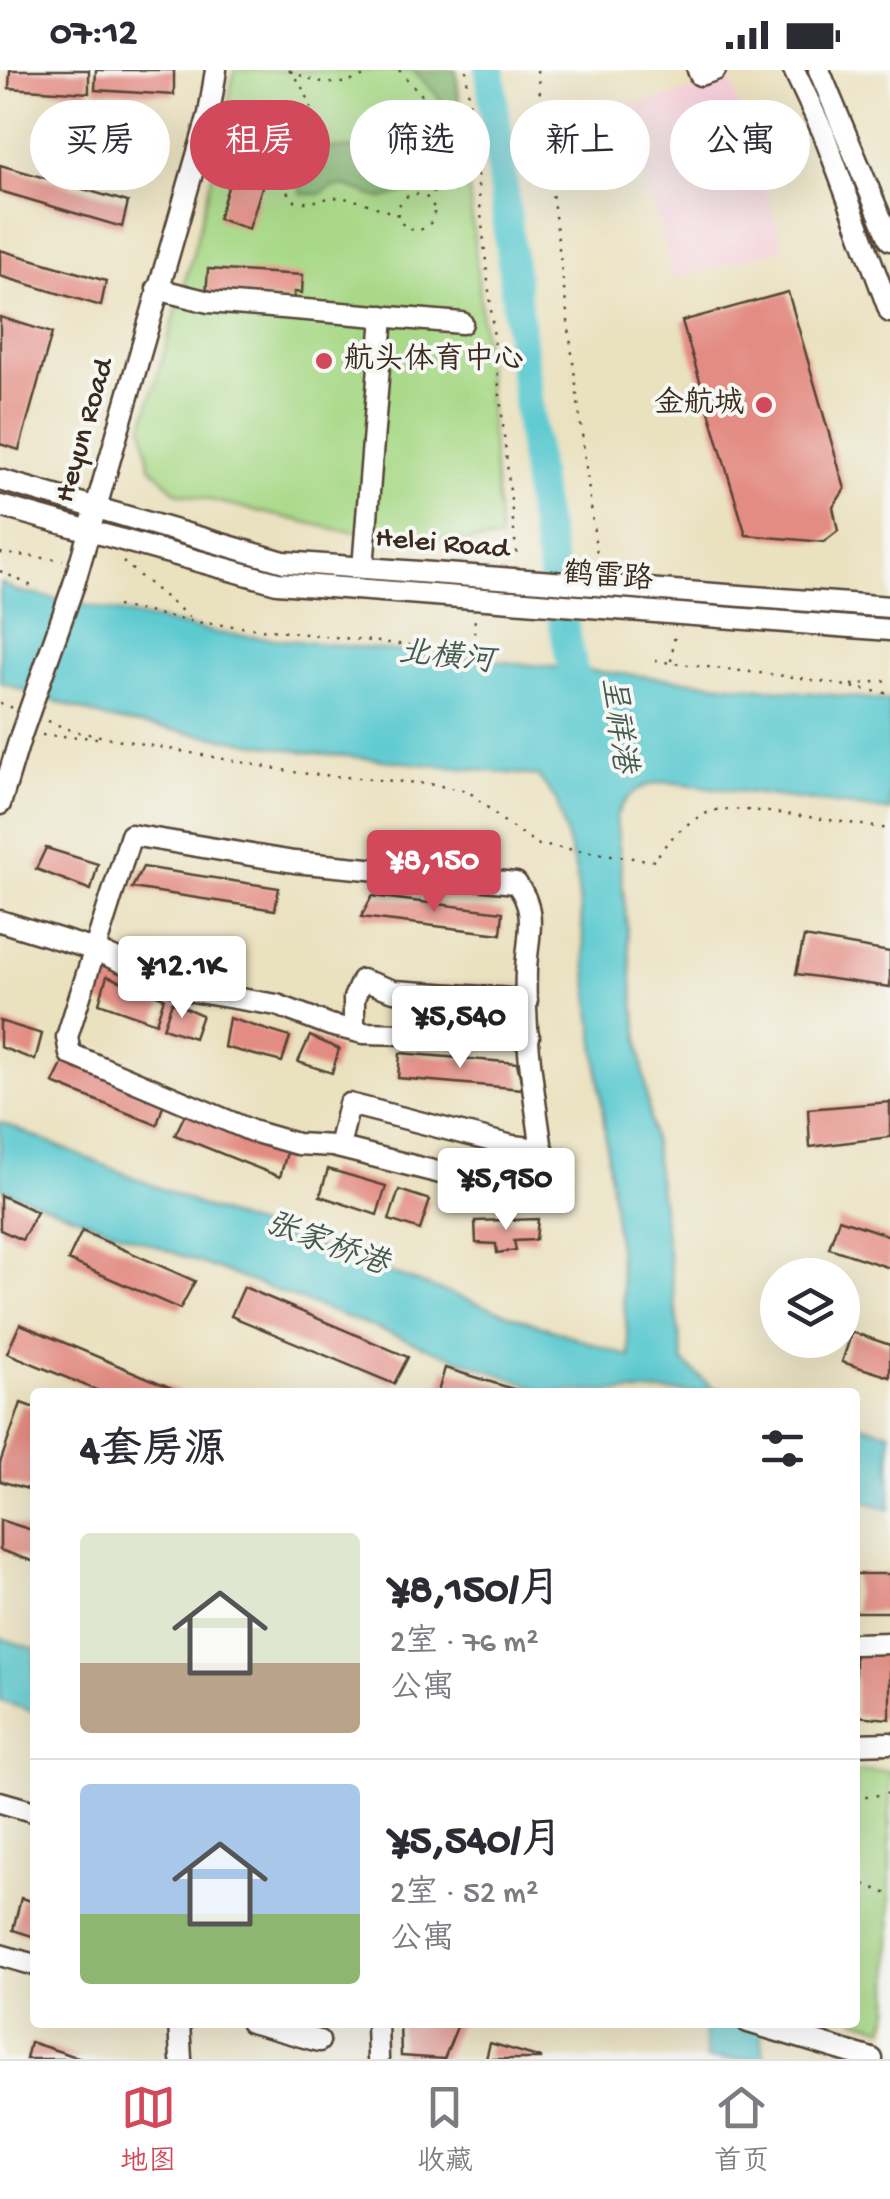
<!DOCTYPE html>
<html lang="zh">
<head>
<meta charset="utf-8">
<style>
	body { margin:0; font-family:"Gochi Hand","LXGW WenKai TC",sans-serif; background:#f2f2f3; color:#2b2b33; height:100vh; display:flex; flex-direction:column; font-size:38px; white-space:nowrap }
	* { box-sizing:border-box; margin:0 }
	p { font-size:32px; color:#7c7c81 }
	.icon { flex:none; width:55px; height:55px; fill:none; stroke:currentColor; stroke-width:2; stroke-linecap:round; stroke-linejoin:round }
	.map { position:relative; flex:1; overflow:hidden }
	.panel { position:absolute; left:30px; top:1318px; width:830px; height:640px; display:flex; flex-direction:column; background:#fff; border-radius:10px; box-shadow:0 10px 40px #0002 }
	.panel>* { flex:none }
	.banner { position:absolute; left:30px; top:30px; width:830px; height:90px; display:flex; gap:20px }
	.buttons { position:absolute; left:760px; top:1188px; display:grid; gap:20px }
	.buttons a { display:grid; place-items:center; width:100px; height:100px; border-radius:50%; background:#fff; box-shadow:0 10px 40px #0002; font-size:50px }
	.price { position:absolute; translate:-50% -85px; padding:0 22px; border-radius:10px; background:#fff; color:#222; font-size:32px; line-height:65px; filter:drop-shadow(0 2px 5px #0008) }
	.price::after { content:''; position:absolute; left:50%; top:60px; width:30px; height:22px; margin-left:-15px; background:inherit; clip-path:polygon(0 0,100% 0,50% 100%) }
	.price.on { background:#d1495b; color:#fff }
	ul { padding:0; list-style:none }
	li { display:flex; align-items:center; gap:30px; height:250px; padding:0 50px }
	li+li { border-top:2px solid #e1e1e2 }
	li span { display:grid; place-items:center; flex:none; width:280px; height:200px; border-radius:10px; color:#555 }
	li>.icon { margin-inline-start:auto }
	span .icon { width:120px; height:120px; fill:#fffc; stroke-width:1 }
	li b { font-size:42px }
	h2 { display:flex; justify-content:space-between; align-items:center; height:120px; padding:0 50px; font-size:42px }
	.pill { padding:0 35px; border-radius:45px; background:#fff; box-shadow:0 10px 40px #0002; font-size:35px; line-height:90px }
	.pill.on { background:#d1495b; color:#fff }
	.status { display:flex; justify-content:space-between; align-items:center; height:70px; padding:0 50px; background:#fff; direction:ltr }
	.status svg { height:28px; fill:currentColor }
	.dock { display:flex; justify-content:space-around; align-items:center; height:140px; border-top:2px solid #e1e1e2; background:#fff; font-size:28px; color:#7c7c81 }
	.dock a { display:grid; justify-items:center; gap:5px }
	.dock .on { color:#d1495b }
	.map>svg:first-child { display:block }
</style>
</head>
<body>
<div class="status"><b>07:12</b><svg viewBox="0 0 49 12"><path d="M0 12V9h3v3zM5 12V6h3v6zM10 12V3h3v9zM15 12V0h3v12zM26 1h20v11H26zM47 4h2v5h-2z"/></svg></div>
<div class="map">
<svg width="890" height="1989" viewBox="0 0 890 1989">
	<rect width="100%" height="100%" fill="#f6f6f2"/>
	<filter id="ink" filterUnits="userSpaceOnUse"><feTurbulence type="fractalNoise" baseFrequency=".01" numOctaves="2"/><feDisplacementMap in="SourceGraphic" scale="20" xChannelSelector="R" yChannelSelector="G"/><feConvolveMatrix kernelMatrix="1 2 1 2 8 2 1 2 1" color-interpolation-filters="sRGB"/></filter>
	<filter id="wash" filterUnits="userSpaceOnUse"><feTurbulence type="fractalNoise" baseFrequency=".0048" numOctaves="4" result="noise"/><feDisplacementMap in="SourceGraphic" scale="40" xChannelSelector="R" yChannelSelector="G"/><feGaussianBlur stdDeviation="2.25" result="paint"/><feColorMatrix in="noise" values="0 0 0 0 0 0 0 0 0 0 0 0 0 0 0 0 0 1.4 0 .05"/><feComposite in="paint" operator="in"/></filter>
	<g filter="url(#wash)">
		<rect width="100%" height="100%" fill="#eae1bf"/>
		<polygon fill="#f5cfd9" points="731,12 784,178 674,208 625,37"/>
		<g fill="#a9d988" stroke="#728253" stroke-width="2.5">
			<polygon points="234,0 456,0 480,227 500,470 467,471 339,460 176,422 150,396 143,355 192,187 225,53"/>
			<polygon points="890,1701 890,1940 884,1958 855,1948 855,1702"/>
		</g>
		<g fill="#86b974" stroke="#607249" stroke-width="2.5">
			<polygon points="413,0 456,0 462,62 437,25"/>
			<path d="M407 49 444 70 452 79 447 94 422 118 383 129 345 116 332 117 320 124H301C285 62 347 82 380 80 391 69 394 58 407 49Z"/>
		</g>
		<g fill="#5dcad0" stroke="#4c7a77" stroke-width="2.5">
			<path d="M0 513 17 521 217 563 890 631V741L668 712C643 713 627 723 616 746L635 939 683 1292 713 1318 732 1322H547L0 1118V1052L212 1140 630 1287 576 802 556 730 538 706 306 682 108 649 0 612Z"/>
			<polygon points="855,1354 890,1362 890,1439 855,1429"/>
			<polygon points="0,1568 35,1579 35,1642 0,1631"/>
			<polygon points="703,1953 760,1953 764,1989 707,1989"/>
		</g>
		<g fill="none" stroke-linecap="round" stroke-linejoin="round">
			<polyline stroke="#5dcad0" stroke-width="30" points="490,0 539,431 581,640"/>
		</g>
		<g id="blocks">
			<g fill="#e38c83">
				<polygon points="10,0 89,0 89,23 9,18"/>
				<polygon points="96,0 174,0 174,25 95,20"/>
				<polygon points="0,95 128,132 122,157 0,121"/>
				<polygon points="235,95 266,104 249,159 218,149"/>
				<polygon points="0,180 106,211 101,236 0,206"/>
				<polygon points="208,199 303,205 302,223 294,222 294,231 206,225"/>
				<polygon points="788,222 845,419 833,437 838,461 824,472 746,465 682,251"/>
				<polygon points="0,247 52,263 19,380 0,374"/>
				<polygon points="46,778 98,794 91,820 36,799"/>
				<polygon points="143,797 279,818 275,840 132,818"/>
				<polygon points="372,826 503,842 501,864 361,847"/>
				<polygon points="804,867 890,882 890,917 796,904"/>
				<polygon points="107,906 164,928 156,953 99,933"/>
				<polygon points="172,932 202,945 194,968 163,958"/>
				<polygon points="229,948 290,967 282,992 224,977"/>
				<polygon points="0,951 42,964 35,990 0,977"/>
				<polygon points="310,966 339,979 332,1003 298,992"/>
				<polygon points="400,983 517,993 523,1019 398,1008"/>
				<polygon points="65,988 165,1029 157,1055 53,1013"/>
				<polygon points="890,1032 890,1067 810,1077 808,1039"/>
				<polygon points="187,1040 287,1082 280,1107 175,1065"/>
				<polygon points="328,1099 386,1116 377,1145 320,1126"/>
				<polygon points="399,1120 430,1130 420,1160 389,1150"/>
				<polygon points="0,1125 37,1142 22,1170 0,1160"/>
				<polygon points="538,1149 536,1170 514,1171 516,1180 497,1183 496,1174 476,1173 475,1151"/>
				<polygon points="839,1149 890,1166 890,1198 829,1178"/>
				<polygon points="82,1161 195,1211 180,1239 68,1190"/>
				<polygon points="244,1217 408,1287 394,1314 231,1246"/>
				<polygon points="20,1254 181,1322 101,1322 7,1283"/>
				<polygon points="852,1262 890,1275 890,1307 842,1292"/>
				<polygon points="445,1298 523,1322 438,1322"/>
				<polygon points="21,1333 35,1338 35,1421 0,1411 0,1393"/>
				<polygon points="0,1450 35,1461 35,1492 0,1480"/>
				<rect x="855" y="1504" width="35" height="38"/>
				<polygon points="855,1584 890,1584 890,1649 855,1646"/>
				<polygon points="21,1828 35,1832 35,1867 13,1860"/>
				<polygon points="400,1952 459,1952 444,1989 401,1986"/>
				<polygon points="30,1972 80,1988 80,1989 26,1989"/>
				<polygon points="490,1973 541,1988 541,1989 486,1989"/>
			</g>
		</g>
	</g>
	<g filter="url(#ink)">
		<use href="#blocks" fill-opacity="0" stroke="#554536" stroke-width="2.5"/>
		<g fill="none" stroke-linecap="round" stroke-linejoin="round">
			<defs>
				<g id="minor">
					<polyline points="698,0 700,5 715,0"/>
					<polyline points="794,0 823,62 890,242"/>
					<polyline points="819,0 890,170"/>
					<polyline points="157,219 209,232 462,253"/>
					<polyline points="0,410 284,492 890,537"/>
					<polyline points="0,436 277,513 890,560"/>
					<polyline points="363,498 383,246"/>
					<polyline points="74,514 209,44 216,0"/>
					<polyline points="0,734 21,665"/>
					<path d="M131 765 294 792 516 813C539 842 527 867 526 901 523 975 539 1051 548 1124L505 1119 333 1076 297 1074 252 1061 70 984 67 967Z"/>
					<polyline points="0,851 95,880 186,920 277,935 330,955 364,963 529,967"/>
					<polyline points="354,960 354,928 362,910 394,921 527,930"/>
					<polyline points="339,1077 349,1034 512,1076 543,1079"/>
					<polyline points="855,1574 890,1573"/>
					<polyline points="855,1674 890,1673"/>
					<polyline points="0,1732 35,1742"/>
					<polyline points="0,1885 35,1895"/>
					<polyline points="179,1952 181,1989"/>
					<polyline points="251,1952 319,1971"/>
					<polyline points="377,1952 378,1989"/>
					<polyline points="748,1952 872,1989"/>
				</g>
			</defs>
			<use href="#minor" stroke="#554536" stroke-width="25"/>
			<g stroke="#554536" stroke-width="2.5" stroke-dasharray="2.5 8" stroke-linecap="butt">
				<path d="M289 0C349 71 276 86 285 118 287 123 292 127 295 131 318 135 325 125 343 128 360 130 381 139 398 145"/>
				<path d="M399 0C428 36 465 54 459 107L449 118 432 123 429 129"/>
				<polyline points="466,0 517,489"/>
				<polyline points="537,0 598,494"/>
				<path d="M290 1C325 16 343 19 376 0"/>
				<circle cx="416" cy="142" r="18"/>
				<polyline points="0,483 63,490"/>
				<polyline points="123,492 194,551"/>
				<polyline points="0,501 38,519"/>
				<polyline points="117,536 195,552 473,582 475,547"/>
				<polyline points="655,591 802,608 890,624"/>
				<polyline points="671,591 675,564"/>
				<polyline points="852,615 890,610"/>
				<polyline points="0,633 13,638"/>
				<path d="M48 651 73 661 299 703 429 714 468 721 508 755 539 775 655 791C665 770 690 749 712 741 735 733 858 755 890 759"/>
				<polyline points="42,665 99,668"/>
				<polyline points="855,1729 890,1723"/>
				<polyline points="855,1810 890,1825"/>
			</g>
			<use href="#minor" stroke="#fff" stroke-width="20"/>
			<defs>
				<polyline id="minor-bridge" points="21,665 74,514"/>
			</defs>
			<use href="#minor-bridge" stroke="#554536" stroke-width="25" stroke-linecap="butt"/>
			<use href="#minor-bridge" stroke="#fff" stroke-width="20"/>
		</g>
	</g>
	<g fill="#d1495b" stroke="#f6f6f2" stroke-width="4">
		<circle cx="324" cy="291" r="10"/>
		<circle cx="764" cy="335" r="10"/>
	</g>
	<g text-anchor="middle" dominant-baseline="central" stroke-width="8" stroke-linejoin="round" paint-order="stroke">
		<g font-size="30" fill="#3b2a1e" stroke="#f6f6f2" text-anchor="start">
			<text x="344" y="291">航头体育中心</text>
			<text x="744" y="335" text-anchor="end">金航城</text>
		</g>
		<g font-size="30" fill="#3b2a1e" stroke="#f6f6f2">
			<text transform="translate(86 361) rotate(-74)">Heyun Road</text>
			<text transform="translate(442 475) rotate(5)">Helei Road</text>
			<text transform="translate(608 509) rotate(4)">鹤雷路</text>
		</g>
		<g font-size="32" font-style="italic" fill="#455a53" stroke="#f6f6f2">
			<text transform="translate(446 589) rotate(6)">北横河</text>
			<text transform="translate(616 655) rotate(82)">呈祥港</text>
			<text transform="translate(326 1176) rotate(20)">张家桥港</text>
		</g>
	</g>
</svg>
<div class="buttons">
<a><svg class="icon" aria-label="layers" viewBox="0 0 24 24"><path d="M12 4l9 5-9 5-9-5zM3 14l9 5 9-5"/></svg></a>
</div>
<b class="price on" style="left:434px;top:845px">¥8,150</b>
<b class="price" style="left:182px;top:951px">¥12.1K</b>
<b class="price" style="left:460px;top:1001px">¥5,540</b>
<b class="price" style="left:506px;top:1163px">¥5,950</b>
<div class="banner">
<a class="pill">买房</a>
<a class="pill on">租房</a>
<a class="pill">筛选</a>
<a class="pill">新上</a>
<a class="pill">公寓</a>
</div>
<section class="panel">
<h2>4套房源<svg class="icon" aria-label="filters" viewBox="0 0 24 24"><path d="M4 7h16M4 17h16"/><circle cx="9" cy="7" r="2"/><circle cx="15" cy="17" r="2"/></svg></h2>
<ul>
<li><span style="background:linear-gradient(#dfe7d0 65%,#b9a48a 0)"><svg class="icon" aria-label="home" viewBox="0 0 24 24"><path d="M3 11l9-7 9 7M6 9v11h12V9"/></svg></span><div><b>¥8,150/月</b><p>2室 · 76 m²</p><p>公寓</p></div></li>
<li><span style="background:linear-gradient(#a9c7e8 65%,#8fb573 0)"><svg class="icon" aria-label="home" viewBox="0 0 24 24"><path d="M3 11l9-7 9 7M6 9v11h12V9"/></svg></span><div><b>¥5,540/月</b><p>2室 · 52 m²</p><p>公寓</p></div></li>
</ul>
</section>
</div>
<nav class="dock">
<a class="on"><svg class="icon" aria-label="map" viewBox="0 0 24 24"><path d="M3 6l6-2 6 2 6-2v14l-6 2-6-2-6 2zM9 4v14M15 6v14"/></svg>地图</a>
<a><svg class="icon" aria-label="saved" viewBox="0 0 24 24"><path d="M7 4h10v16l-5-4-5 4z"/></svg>收藏</a>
<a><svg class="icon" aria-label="home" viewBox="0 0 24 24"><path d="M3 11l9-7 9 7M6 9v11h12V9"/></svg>首页</a>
</nav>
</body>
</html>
